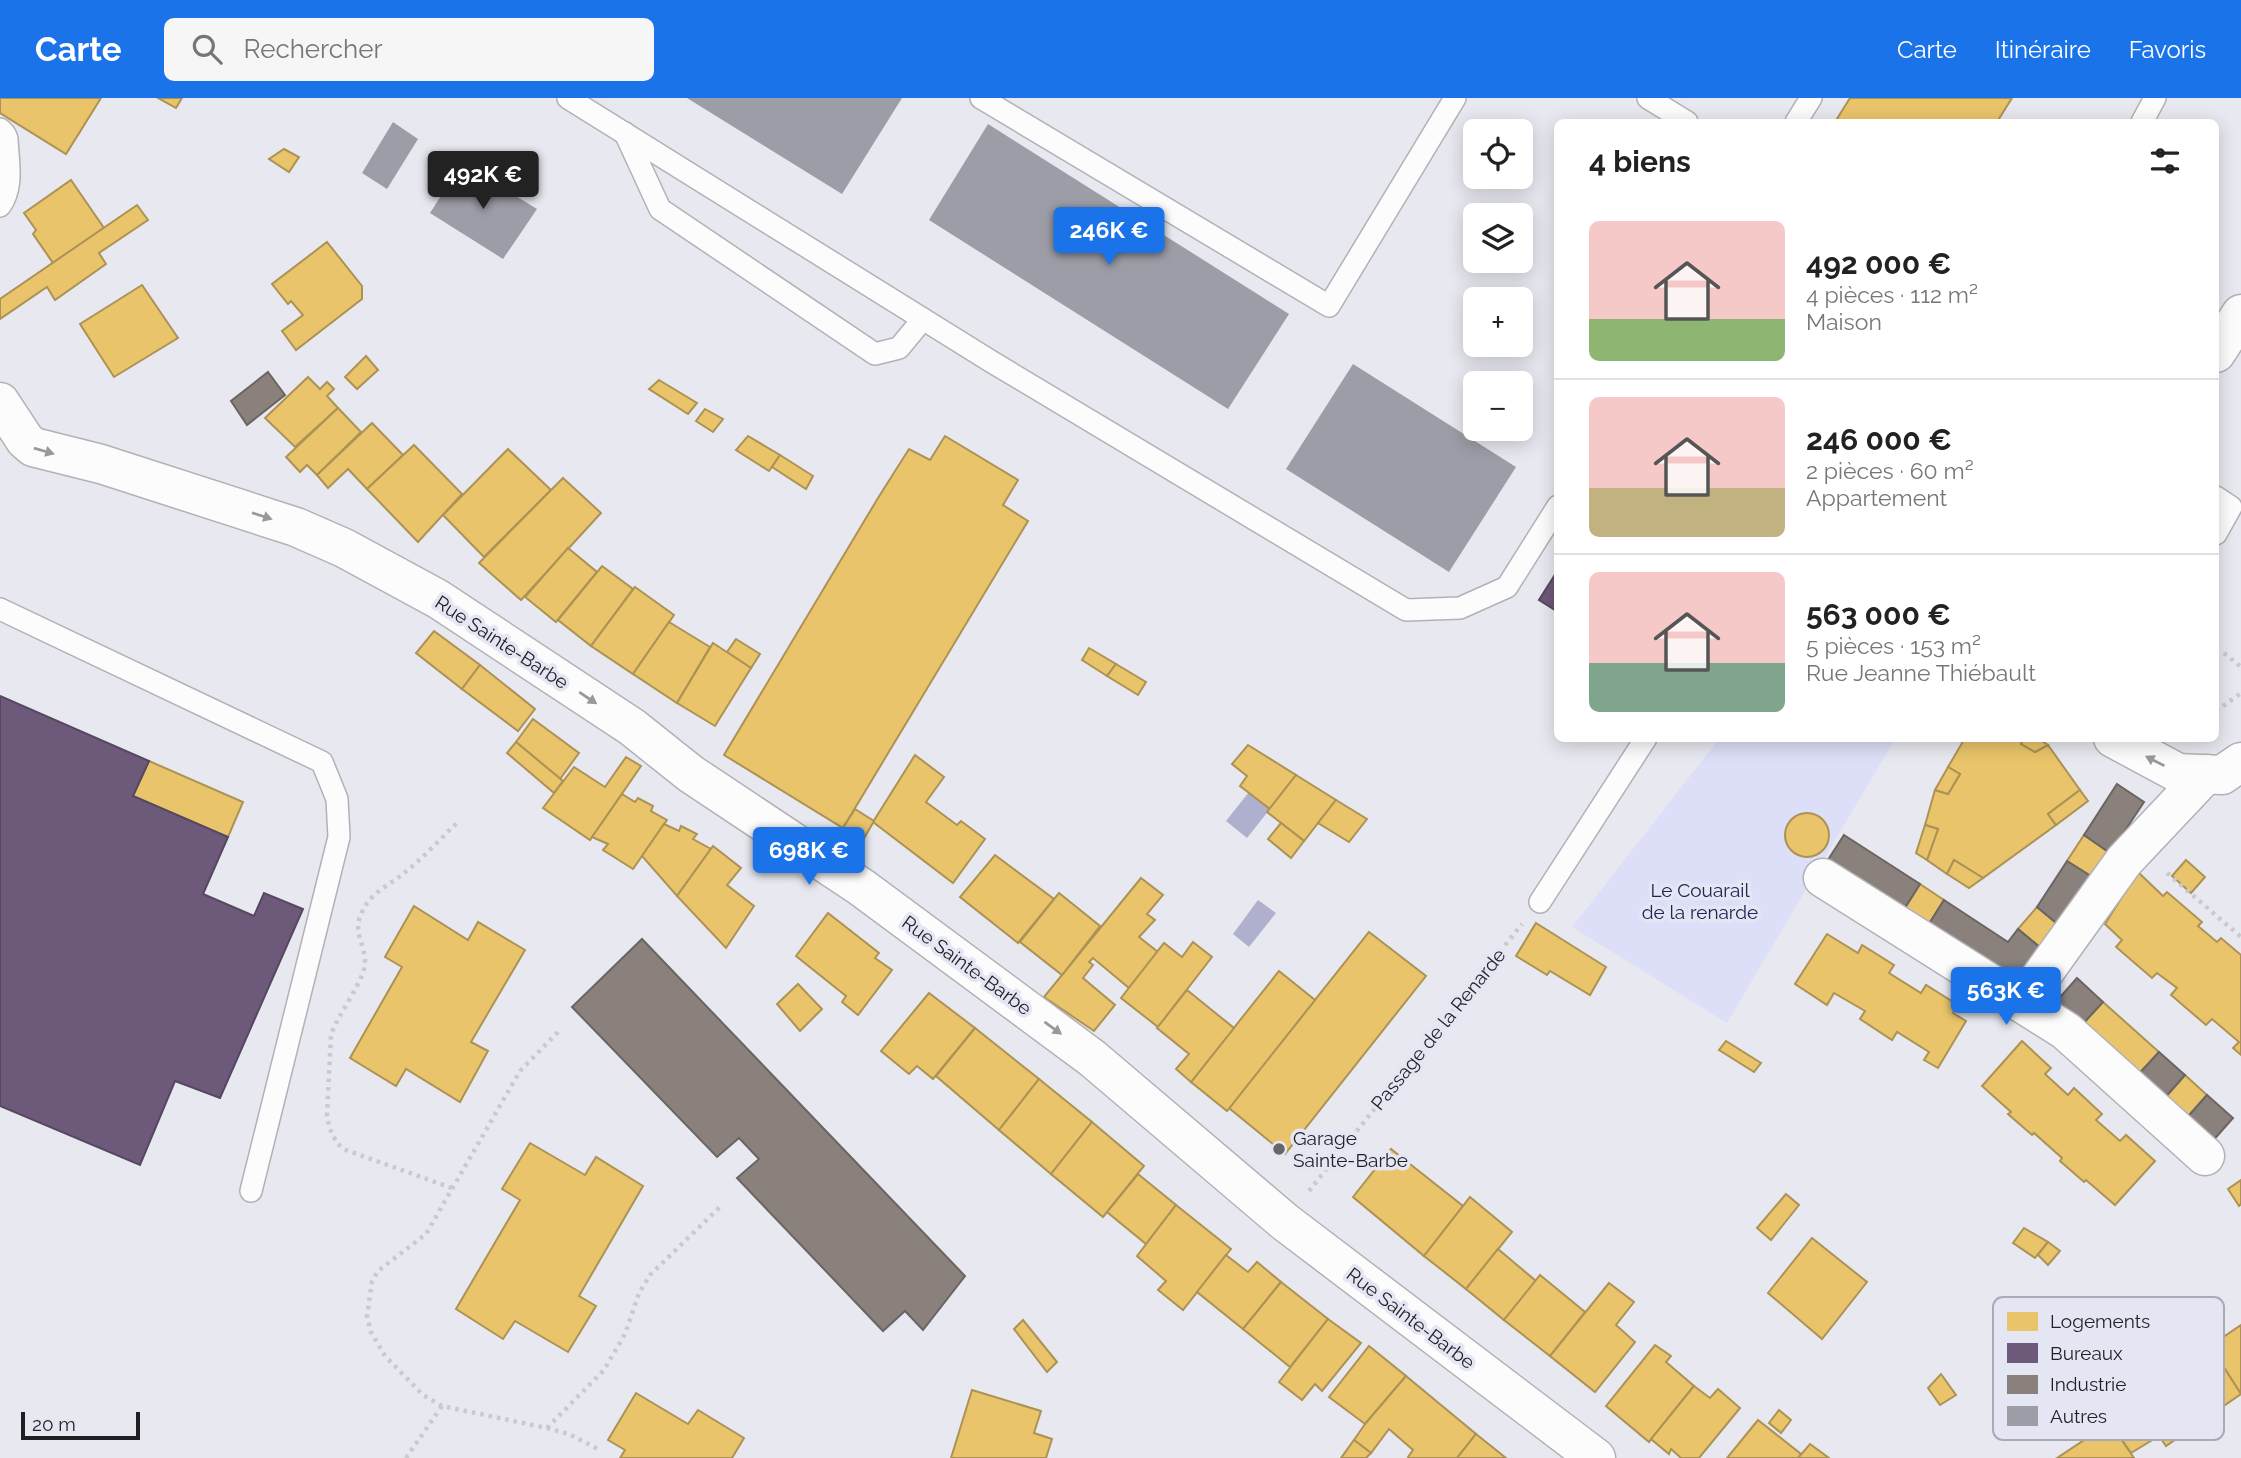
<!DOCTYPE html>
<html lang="fr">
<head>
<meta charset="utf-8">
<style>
	body { margin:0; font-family:Raleway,sans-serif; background:#f6f6f6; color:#222; height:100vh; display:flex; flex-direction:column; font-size:26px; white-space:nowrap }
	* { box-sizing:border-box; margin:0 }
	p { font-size:23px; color:#767676 }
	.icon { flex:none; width:38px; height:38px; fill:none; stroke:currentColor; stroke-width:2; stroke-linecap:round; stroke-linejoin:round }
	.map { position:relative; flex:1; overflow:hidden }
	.panel { position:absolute; left:1554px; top:21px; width:665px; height:623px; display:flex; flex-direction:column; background:#fff; border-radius:10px; box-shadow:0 4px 18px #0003 }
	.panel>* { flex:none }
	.fabs { position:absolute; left:1463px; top:21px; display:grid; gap:14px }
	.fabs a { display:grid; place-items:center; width:70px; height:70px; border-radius:10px; background:#fff; box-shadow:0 4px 18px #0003; font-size:35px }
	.scale { position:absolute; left:21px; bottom:18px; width:119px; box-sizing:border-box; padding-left:7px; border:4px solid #1f1f24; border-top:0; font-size:19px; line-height:24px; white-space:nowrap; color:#1f1f24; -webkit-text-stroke:5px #e5e6f3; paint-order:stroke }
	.price { position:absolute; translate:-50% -60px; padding:0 16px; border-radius:7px; background:#1a73e8; color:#fff; font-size:23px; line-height:46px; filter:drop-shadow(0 2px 4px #0008) }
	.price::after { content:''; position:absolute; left:50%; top:42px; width:21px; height:16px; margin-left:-10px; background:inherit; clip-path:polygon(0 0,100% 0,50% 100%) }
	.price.active { background:#222; color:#fff }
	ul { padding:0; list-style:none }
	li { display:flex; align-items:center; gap:21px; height:175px; padding:0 35px }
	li+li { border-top:2px solid #e0e0e0 }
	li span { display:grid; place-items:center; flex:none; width:196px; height:140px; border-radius:10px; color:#555 }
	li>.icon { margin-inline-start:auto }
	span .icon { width:84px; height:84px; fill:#fffc; stroke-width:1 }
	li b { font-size:30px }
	h2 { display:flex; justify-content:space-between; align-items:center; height:84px; padding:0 35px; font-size:30px }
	header { display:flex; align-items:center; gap:42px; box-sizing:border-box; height:98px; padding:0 35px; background:#1a73e8; color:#fff }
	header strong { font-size:33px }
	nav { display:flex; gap:38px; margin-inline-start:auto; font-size:24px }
	.search { width:490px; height:63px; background:#f6f6f6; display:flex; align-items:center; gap:18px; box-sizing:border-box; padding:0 24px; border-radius:10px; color:#767676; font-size:26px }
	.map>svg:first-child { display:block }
</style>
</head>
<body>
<header>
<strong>Carte</strong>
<div class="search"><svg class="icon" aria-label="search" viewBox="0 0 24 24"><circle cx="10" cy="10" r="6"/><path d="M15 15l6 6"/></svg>Rechercher</div>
<nav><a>Carte</a><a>Itinéraire</a><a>Favoris</a></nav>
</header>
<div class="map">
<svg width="2241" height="1360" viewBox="0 0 2241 1360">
	<rect width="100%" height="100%" fill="#e8e9f0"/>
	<polygon fill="#dddef7" points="1719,641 1895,641 1727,925 1572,829"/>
	<g fill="#afb0ce">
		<polygon points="1249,694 1270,711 1247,740 1226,723"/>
		<polygon points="1258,802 1276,815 1249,849 1233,836"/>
	</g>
	<g fill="#e9c46a" stroke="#ac9255" stroke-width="2">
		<polygon points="0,0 101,0 66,56 0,15"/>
		<polygon points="158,0 182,0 176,10"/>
		<polygon points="1850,0 2012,0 1997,24 1835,24"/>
		<polygon points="284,51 299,59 289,74 269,61"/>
		<polygon points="71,82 104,130 53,165 33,136 36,132 24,115"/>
		<polygon points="137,107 148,122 99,155 106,166 55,202 47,189 0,221 0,201"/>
		<polygon points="327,144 362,188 362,201 296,252 282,233 303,217 291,203 288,206 272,186"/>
		<polygon points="142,187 178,240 114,279 80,226"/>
		<polygon points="366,258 378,272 357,291 345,279"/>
		<polygon points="308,279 320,291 327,284 334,291 327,298 338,310 295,349 265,320"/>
		<polygon points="659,282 697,305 688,316 649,291"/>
		<polygon points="338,310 361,334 317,377 307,367 300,374 286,359"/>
		<polygon points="705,311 723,321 713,334 696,323"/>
		<polygon points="372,325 403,357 367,391 348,371 328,390 317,377"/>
		<polygon points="748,338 780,357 769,373 736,352"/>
		<polygon points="945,338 1018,382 1003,407 1028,423 843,730 724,657 878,400 909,351 930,362"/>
		<polygon points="414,347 462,396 418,444 367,391"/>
		<polygon points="508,351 551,392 484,459 443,417"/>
		<polygon points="780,357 813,378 806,391 772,369"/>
		<polygon points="563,380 601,415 521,502 479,465"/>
		<polygon points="568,450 597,474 556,524 525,499"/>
		<polygon points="602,468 633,491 591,548 558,522"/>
		<polygon points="635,489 674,517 633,576 591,548"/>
		<polygon points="669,524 710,549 677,605 633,576"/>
		<polygon points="434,533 480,567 462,591 416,555"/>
		<polygon points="736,541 760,556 751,570 727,554"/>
		<polygon points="713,545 751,570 715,628 677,605"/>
		<polygon points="1089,550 1116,566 1107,578 1082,562"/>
		<polygon points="1116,566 1146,584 1138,597 1107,578"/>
		<polygon points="480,567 535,611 518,633 462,591"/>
		<polygon points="533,621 579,655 560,681 516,644"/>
		<polygon points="1965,640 2025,640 2021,646 2035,654 2048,647 2080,692 2048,716 2056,727 1983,780 1954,762 1947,776 1927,762 1938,731 1925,727 1935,692 1948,696 1960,676 1948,669"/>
		<polygon points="2025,640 2037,640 2048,647 2035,654 2021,646"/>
		<polygon points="516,644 563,683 554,695 507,655"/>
		<polygon points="1248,647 1296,677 1270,711 1240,688 1247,678 1232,666"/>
		<polygon points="915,657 944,679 926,704 957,727 961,723 985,741 953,785 873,724"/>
		<polygon points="626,659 641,668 590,742 543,710 574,669 605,689"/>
		<polygon points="149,663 243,704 228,739 133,698"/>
		<polygon points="1948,669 1960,676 1948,696 1935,692"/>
		<polygon points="1296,677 1336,702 1304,743 1267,714"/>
		<polygon points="2080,692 2088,703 2056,727 2048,716"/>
		<polygon points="622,696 635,704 638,700 653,708 651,713 667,722 633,771 603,752 608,746 592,739"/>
		<polygon points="1336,702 1367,721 1349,744 1318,725"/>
		<polygon points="855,711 874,723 863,742 843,730"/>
		<circle cx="1807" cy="737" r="22"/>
		<polygon points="1281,725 1304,743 1291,760 1268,741"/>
		<polygon points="664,726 679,733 681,728 697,736 693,741 711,751 677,798 642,758"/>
		<polygon points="1925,727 1938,731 1927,762 1916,755"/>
		<polygon points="2084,737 2110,755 2094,780 2067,763"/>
		<polygon points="713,748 741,770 727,787 754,808 726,850 677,798"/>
		<polygon points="995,757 1054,801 1018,845 960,799"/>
		<polygon points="1954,762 1983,780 1969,790 1947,776"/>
		<polygon points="2186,762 2205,779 2191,795 2172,778"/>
		<polygon points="2138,774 2163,798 2167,794 2202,824 2198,828 2217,844 2221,840 2241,857 2241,957 2233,950 2239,944 2212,921 2206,927 2171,897 2177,890 2157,875 2152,880 2116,849 2122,842 2105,826"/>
		<polygon points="1141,780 1163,797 1147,816 1155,822 1139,839 1158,854 1129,890 1093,860 1089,864 1093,867 1083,880 1115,907 1094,933 1044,899"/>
		<polygon points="1920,786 1944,802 1927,829 1903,813"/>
		<polygon points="1059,795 1100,828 1062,877 1020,844"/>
		<polygon points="414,808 468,842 478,824 525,852 471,944 488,953 460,1004 406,971 396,988 350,960 402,869 385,859"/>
		<polygon points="2037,809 2061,829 2042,851 2018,831"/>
		<polygon points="828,815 879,855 875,860 892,872 858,917 842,904 846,898 796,858"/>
		<polygon points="1536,825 1606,869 1590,897 1550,873 1547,877 1516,858"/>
		<polygon points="1369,834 1426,878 1285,1056 1229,1010"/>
		<polygon points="1827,836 1858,855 1862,847 1894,867 1889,875 1921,895 1926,887 1958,907 1953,915 1966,923 1938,970 1924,962 1929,954 1897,934 1892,942 1860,921 1865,913 1834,895 1827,907 1795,886"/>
		<polygon points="1193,844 1212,859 1158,929 1121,900 1164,845 1182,859"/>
		<polygon points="1279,873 1315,902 1227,1013 1191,984"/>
		<polygon points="798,886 822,911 800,933 777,906"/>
		<polygon points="1187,892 1234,930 1191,984 1176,971 1189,956 1157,930"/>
		<polygon points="929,895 975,930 933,981 917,968 909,976 881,953"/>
		<polygon points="2103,904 2159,954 2136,979 2080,929"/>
		<polygon points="975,930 1039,981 999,1032 936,978"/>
		<polygon points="1726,943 1761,965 1754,974 1719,952"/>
		<polygon points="2022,943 2051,970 2045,976 2068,997 2074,990 2102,1016 2096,1022 2120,1043 2126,1037 2155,1063 2115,1107 2086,1082 2084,1084 2060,1063 2062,1060 2034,1035 2032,1037 2008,1016 2011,1014 1982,988"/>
		<polygon points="2185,977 2207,997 2184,1023 2162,1003"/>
		<polygon points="1039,981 1092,1024 1051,1076 999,1032"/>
		<polygon points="1092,1024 1144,1068 1103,1119 1051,1076"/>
		<polygon points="530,1045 585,1077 596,1059 643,1088 579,1198 596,1208 568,1254 515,1223 503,1241 456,1211 520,1102 502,1091"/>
		<polygon points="1391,1051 1463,1108 1424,1158 1353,1099"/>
		<polygon points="1138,1076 1176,1107 1146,1146 1107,1114"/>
		<polygon points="2241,1082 2241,1106 2239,1108 2228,1091"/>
		<polygon points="1786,1096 1799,1107 1771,1142 1757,1130"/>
		<polygon points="1470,1099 1512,1134 1466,1191 1424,1158"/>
		<polygon points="1176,1107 1231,1151 1183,1212 1158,1192 1166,1183 1137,1158"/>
		<polygon points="2024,1130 2048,1144 2035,1160 2013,1145"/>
		<polygon points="1812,1140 1867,1184 1822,1241 1768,1195"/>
		<polygon points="2048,1144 2060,1153 2048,1167 2038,1157"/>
		<polygon points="1498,1151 1536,1183 1504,1222 1466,1191"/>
		<polygon points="1226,1157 1248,1174 1257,1164 1281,1184 1243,1231 1197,1194"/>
		<polygon points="1540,1177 1585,1214 1550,1258 1504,1222"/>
		<polygon points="1281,1184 1328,1221 1290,1269 1243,1231"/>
		<polygon points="1609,1185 1634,1204 1616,1227 1635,1244 1595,1294 1550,1258"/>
		<polygon points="1328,1221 1361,1245 1322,1293 1315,1286 1302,1302 1279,1284"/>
		<polygon points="1023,1222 1057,1264 1047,1274 1014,1231"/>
		<polygon points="2241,1227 2241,1296 2210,1248"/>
		<polygon points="1655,1247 1671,1258 1666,1264 1694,1288 1649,1344 1606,1308"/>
		<polygon points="1369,1248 1406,1278 1365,1326 1329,1299"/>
		<polygon points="2214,1254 2241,1296 2199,1325 2171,1284 2178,1278 2174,1269 2191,1258 2196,1265"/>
		<polygon points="2162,1272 2199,1325 2166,1348 2159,1338 2131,1355 2102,1313"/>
		<polygon points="1941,1276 1956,1297 1940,1307 1928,1290"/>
		<polygon points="1406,1278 1476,1336 1457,1360 1409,1360 1408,1359 1413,1352 1389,1331 1371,1355 1354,1342 1365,1326"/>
		<polygon points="1694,1288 1710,1300 1718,1291 1740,1310 1699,1360 1681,1360 1671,1351 1669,1356 1651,1341"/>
		<polygon points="972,1292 1041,1313 1034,1335 1052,1341 1046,1360 951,1360"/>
		<polygon points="636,1295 688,1326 698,1312 744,1340 732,1360 620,1360 625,1352 608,1342"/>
		<polygon points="1779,1312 1791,1322 1781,1335 1769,1325"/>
		<polygon points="1758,1322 1801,1356 1798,1360 1727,1360"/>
		<polygon points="2110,1325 2134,1360 2057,1360"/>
		<polygon points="1476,1336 1506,1360 1457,1360"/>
		<polygon points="1354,1342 1371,1355 1366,1360 1341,1360"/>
		<polygon points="1810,1346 1829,1360 1798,1360"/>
	</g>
	<g fill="#6d597a" stroke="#564860" stroke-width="2">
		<polygon points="1558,472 1558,514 1539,502"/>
		<polygon points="0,598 149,663 133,698 228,739 203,796 254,818 264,795 303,811 220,1000 175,983 140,1067 0,1008"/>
	</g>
	<g fill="#8a817c" stroke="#6a6462" stroke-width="2">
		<polygon points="268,274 285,297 247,327 231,303"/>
		<polygon points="2117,686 2144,704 2110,755 2084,737"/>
		<polygon points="1844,737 1920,786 1903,813 1826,765"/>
		<polygon points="2067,763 2094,780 2061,829 2037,809"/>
		<polygon points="1944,802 2008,844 2018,831 2042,851 2015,884 1927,829"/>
		<polygon points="642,841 965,1178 923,1232 905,1213 883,1233 737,1080 759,1061 739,1040 717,1059 572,909"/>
		<polygon points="2077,880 2103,904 2080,929 2054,906"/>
		<polygon points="2159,954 2185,977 2162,1003 2136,979"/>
		<polygon points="2207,997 2233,1020 2210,1046 2184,1023"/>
	</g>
	<g fill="#9d9da7">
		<polygon points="687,0 902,0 842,96"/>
		<polygon points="393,24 418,41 387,91 362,75"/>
		<polygon points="988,26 1289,216 1228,311 929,122"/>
		<polygon points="462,65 537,111 503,161 430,115"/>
		<polygon points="1353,266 1516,369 1449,474 1286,371"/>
	</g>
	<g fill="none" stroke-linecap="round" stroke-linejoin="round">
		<defs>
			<g id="lane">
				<polyline points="568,0 992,264 1406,512 1460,510 1507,489 1558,408"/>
				<polyline points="981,0 1329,208 1455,0"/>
				<polyline points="1648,0 1687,24"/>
				<polyline points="1796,24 1811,0"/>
				<polyline points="2142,24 2155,0"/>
				<path d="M0 31 5 36 7 41C8 64 14 89 0 108"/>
				<polyline points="625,35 660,111 875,256 899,250 923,221"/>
				<polyline points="2216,399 2231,409 2216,436"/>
				<polyline points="0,511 322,664 337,701 339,739 251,1093"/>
				<polyline points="1540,804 1646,640"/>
			</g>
			<g id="street">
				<polyline points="2216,255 2241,216"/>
				<polyline points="0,304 25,342 33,349 101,366 296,429 344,450 438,501 632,629 691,676 861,789 1092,960 1285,1124 1596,1360"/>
				<polyline points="2113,640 2178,675 2222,677 2241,664"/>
				<polyline points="1823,780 2066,933 2205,1058"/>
				<polyline points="2022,905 2124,763 2206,676"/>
			</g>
		</defs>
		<use href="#lane" stroke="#b1b1b7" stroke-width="24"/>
		<use href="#street" stroke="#b1b1b7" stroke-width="41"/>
		<g stroke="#cacacd" stroke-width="4.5" stroke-dasharray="3.5 5" stroke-linecap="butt">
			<polyline points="2224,555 2241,569"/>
			<polyline points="2216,613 2241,595"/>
			<polyline points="2167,775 2241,839"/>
			<polyline points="558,934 520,973 426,1136 378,1173 372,1183 367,1219 371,1234 385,1258 423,1297 442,1308 547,1330 569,1336 598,1351"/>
			<path d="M452 1090 343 1051C333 1041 329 1031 327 1017L331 937C337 918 366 880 365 864 365 845 351 833 363 812 371 795 389 787 403 776 422 761 440 741 458 724"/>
			<polyline points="1309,1093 1522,826"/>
			<polyline points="547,1330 604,1272 625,1236 639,1195 650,1177 721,1108"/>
			<polyline points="406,1360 442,1308"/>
		</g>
		<use href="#lane" stroke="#fcfcfd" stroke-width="21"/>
		<use href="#street" stroke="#fcfcfd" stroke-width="38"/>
	</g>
	<defs><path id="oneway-solid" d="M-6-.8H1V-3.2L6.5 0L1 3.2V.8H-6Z" transform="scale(1.75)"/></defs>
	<g fill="#99999b">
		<use href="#oneway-solid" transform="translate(44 353) rotate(16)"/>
		<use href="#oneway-solid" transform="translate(262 418) rotate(18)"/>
		<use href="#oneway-solid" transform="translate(588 600) rotate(34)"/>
		<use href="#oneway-solid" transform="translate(2155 663) rotate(-153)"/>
		<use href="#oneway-solid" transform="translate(1053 930) rotate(36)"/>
	</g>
	<circle fill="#65666b" stroke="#e5e6f3" stroke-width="2.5" cx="1279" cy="1051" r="7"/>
	<g text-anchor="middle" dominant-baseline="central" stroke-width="7" stroke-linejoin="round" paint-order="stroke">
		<g font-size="19" fill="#1f1f24" stroke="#e5e6f3">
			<text transform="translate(502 544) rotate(33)">Rue Sainte-Barbe</text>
			<text transform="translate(967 867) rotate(36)">Rue Sainte-Barbe</text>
			<text transform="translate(1438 931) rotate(-51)">Passage de la Renarde</text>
			<text transform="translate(1411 1220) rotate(37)">Rue Sainte-Barbe</text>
		</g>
		<g font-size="19" fill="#262154" stroke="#e5e6f3">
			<text x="1700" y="792">Le Couarail<tspan x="1700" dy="22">de la renarde</tspan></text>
		</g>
		<g font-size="19" fill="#1f1f24" stroke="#e5e6f3" text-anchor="start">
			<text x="1293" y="1040">Garage<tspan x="1293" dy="22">Sainte-Barbe</tspan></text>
		</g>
	</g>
	<rect x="1993" y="1199" width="231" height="143" rx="10" fill="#e5e6f3" stroke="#aaaab5" stroke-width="2"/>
	<rect x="2007" y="1214" width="31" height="19" fill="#e9c46a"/>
	<rect x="2007" y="1245" width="31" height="20" fill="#6d597a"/>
	<rect x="2007" y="1277" width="31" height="19" fill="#8a817c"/>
	<rect x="2007" y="1308" width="31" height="20" fill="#9d9da7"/>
	<g font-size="19" fill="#1f1f24">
		<text x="2050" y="1230">Logements</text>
		<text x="2050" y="1262">Bureaux</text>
		<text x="2050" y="1293">Industrie</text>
		<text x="2050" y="1325">Autres</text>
	</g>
</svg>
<div class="fabs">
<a><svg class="icon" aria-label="locate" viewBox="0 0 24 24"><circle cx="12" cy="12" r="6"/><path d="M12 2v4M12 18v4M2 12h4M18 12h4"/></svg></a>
<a><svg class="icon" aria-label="layers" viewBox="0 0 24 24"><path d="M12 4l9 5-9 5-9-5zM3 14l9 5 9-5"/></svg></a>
<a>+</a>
<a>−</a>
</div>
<div class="scale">20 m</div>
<b class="price active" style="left:483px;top:113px">492K €</b>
<b class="price" style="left:1109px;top:169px">246K €</b>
<b class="price" style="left:809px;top:789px">698K €</b>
<b class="price" style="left:2006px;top:929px">563K €</b>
<section class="panel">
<h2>4 biens<svg class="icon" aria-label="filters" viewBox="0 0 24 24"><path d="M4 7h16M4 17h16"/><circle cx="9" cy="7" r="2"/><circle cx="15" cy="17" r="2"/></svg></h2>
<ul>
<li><span style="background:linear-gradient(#f6c9c9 70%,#8fb573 0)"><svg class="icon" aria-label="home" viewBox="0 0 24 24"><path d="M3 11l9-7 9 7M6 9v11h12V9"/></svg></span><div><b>492 000 €</b><p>4 pièces · 112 m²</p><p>Maison</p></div></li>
<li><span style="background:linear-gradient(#f6c9c9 65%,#c2b280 0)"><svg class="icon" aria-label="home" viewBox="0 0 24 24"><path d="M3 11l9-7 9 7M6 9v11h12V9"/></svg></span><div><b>246 000 €</b><p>2 pièces · 60 m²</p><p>Appartement</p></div></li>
<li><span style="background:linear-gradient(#f6c9c9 65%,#7fa58c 0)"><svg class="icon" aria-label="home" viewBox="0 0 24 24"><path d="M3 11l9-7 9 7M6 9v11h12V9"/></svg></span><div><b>563 000 €</b><p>5 pièces · 153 m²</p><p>Rue Jeanne Thiébault</p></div></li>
</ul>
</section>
</div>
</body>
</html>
